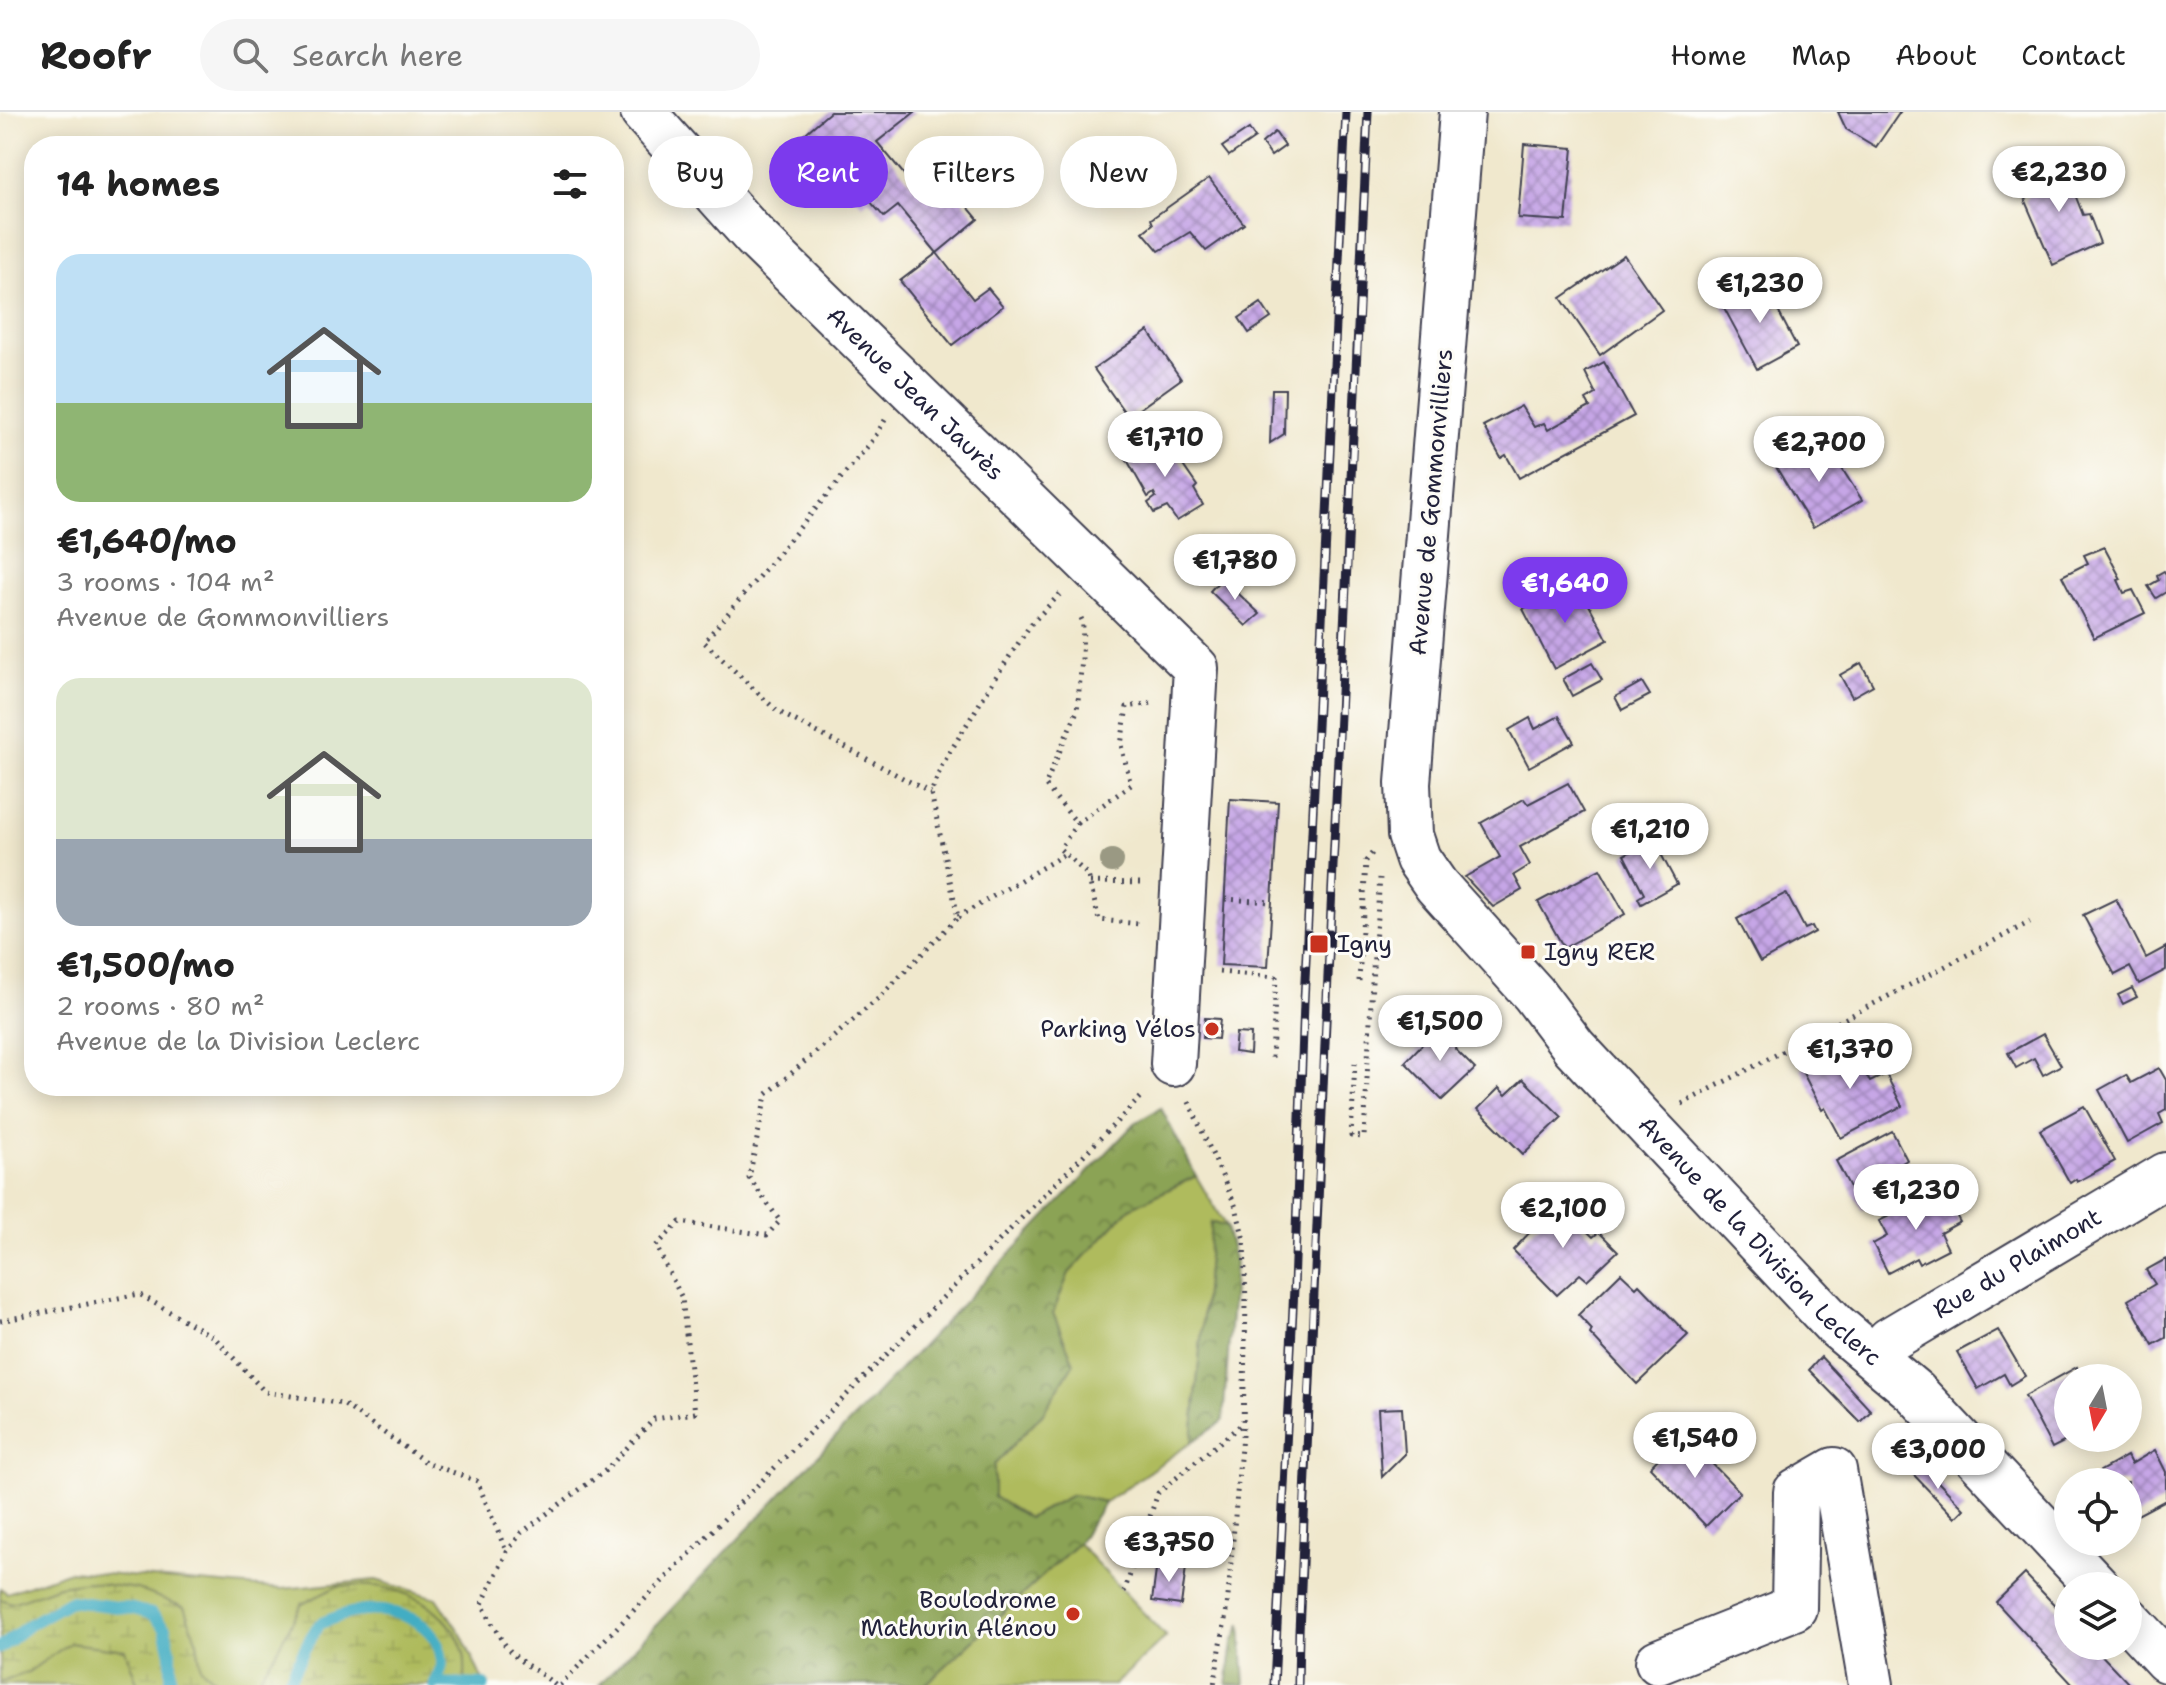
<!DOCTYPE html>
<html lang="en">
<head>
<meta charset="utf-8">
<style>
	body { margin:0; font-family:"Shantell Sans",sans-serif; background:#f6f6f6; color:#222; height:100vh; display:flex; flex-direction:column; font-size:30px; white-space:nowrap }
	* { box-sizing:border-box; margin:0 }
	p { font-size:26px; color:#767676 }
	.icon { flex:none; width:44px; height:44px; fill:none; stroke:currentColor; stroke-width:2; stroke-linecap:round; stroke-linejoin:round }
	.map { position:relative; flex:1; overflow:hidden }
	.drawer { position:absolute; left:24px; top:24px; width:600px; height:960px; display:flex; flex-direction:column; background:#fff; border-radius:32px; box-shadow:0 4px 20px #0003 }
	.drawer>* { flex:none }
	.banner { position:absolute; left:648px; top:24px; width:760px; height:72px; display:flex; gap:16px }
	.needle { width:52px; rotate:190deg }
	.tools { position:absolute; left:2054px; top:1252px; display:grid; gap:16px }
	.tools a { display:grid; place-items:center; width:88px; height:88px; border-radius:50%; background:#fff; box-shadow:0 4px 20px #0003; font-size:40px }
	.price { position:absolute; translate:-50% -68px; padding:0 18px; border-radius:28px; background:#fff; color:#222; font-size:26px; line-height:52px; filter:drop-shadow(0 2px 4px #0008) }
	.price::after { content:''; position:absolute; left:50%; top:48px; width:24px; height:18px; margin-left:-12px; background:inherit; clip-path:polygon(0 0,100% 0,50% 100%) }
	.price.current { background:#7c3aed; color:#fff }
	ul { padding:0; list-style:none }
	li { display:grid; align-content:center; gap:16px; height:424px; padding:0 32px }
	li span { display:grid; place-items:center; height:248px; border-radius:24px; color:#555 }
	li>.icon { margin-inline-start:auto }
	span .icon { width:144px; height:144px; fill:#fffc; stroke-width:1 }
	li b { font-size:34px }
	h2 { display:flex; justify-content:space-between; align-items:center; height:96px; padding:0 32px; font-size:34px }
	.tag { padding:0 28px; border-radius:36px; background:#fff; box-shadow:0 4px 20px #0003; font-size:28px; line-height:72px }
	.tag.current { background:#7c3aed; color:#fff }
	header { display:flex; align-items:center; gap:48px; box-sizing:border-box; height:112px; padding:0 40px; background:#fff; border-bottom:2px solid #e0e0e0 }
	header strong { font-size:38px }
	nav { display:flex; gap:44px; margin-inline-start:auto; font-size:28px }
	.search { width:560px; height:72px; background:#f6f6f6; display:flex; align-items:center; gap:20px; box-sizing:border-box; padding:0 28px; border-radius:44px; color:#767676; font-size:30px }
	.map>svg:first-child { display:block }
</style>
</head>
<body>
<header>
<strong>Roofr</strong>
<div class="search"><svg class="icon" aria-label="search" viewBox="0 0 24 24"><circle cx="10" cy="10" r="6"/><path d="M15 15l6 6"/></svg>Search here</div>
<nav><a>Home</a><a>Map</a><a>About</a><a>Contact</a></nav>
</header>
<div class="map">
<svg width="2166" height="1573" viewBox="0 0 2166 1573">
	<defs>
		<pattern id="forest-crowns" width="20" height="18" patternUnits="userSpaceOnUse" patternTransform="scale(2)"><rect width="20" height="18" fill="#8ba354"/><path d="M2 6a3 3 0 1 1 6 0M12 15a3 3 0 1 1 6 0" fill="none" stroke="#718447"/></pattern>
		<pattern id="wetland-marsh" width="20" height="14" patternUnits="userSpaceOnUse" patternTransform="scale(2)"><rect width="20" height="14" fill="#afbb5d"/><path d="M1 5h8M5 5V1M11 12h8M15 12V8" fill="none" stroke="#96a052"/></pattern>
		<pattern id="building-cross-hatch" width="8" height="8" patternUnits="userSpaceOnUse" patternTransform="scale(2)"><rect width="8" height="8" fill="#c6a6e6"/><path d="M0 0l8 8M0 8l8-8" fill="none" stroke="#a087bc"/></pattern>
	</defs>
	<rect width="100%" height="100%" fill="#fdfcf7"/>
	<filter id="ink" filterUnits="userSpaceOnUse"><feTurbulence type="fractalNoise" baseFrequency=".0125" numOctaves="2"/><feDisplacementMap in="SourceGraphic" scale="16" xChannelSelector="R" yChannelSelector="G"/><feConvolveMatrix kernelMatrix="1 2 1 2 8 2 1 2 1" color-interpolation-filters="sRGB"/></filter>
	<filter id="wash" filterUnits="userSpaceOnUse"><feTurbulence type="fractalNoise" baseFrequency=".006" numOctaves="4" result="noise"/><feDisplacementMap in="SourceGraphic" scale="32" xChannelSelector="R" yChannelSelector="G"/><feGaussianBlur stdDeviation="1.8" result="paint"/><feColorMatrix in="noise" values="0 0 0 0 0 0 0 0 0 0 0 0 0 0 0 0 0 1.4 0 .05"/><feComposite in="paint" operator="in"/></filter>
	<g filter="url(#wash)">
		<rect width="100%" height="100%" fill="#f0e8cd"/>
		<g fill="#afbb5d" stroke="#686e4c" stroke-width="2">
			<polygon points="1196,1064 1226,1115 1211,1111 1192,1330 1105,1390 1072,1383 1028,1406 994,1385 994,1353 1043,1301 1053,1201 1069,1161 1130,1096"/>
			<polygon points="1078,1431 1166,1525 1114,1573 925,1573"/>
			<polygon points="70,1459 282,1477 376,1468 437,1486 461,1522 485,1573 0,1573 0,1476 7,1481"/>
		</g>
		<g fill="url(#forest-crowns)" stroke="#566248" stroke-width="2">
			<polygon points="1161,996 1196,1064 1130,1096 1069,1161 1053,1201 1074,1251 1043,1301 994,1353 994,1385 1028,1406 1072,1383 1105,1390 1078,1431 925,1573 599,1573 1135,1011"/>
			<polygon points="1211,1110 1226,1115 1235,1151 1223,1309 1192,1330"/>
			<polygon points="1241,1512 1245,1573 1227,1573 1233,1531"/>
		</g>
		<g fill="url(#wetland-marsh)" stroke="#686e4c" stroke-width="2">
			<polygon points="87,1470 137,1477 184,1495 197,1530 201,1556 221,1573 138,1573 125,1538 70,1531 28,1560 0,1571 0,1487 12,1491 59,1474"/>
			<path d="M338 1474C352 1474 368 1472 382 1475 419 1482 454 1504 464 1542 466 1551 465 1563 465 1573H230L255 1571 273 1545 302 1492Z"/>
		</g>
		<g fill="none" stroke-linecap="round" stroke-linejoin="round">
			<g stroke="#43adc3" stroke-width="12">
				<polyline points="0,1536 30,1512 70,1489 133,1497 152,1502 165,1516 171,1542 171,1573"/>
				<polyline points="435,1571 484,1573"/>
				<path d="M287 1573C295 1558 309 1523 320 1512 324 1509 332 1507 337 1505 375 1490 437 1500 442 1549 443 1557 437 1566 435 1573"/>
			</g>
		</g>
		<g id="blocks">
			<g fill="url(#building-cross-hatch)">
				<polygon points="830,0 915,0 877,30 917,78 939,60 978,107 937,141 898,94 884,105 869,88 862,93 838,62 850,52 841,42 827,54 802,24"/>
				<polygon points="1838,0 1900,0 1876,35 1846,17"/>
				<polygon points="1249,17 1255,26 1229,44 1222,35"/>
				<polygon points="1275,20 1285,34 1271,44 1262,31"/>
				<polygon points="1524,32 1573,36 1566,109 1518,106"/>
				<polygon points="2065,49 2073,67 2070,70 2083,103 2089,102 2100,131 2053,153 2025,89 2029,84 2021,68"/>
				<polygon points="1209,66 1244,112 1206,139 1190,120 1159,139 1143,120 1153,112 1151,107"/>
				<polygon points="937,141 973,187 988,176 1003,194 952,233 900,169"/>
				<polygon points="1624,143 1662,198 1600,243 1561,186"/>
				<polygon points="1763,170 1797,235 1757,257 1722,192"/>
				<polygon points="1261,191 1271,206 1249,221 1239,206"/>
				<polygon points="1148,219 1181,267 1128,305 1094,257"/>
				<polygon points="1604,250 1634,304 1519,366 1506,343 1501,346 1483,314 1521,294 1534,315 1544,311 1548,318 1590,295 1586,288 1596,282 1585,260"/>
				<polygon points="1272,277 1285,277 1284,322 1270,331"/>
				<polygon points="1162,323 1197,374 1194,377 1203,393 1177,409 1167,395 1154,401 1148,391 1156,385 1154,381 1148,385 1126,346"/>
				<polygon points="1823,327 1862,388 1813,416 1776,355"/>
				<polygon points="2104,435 2121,467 2118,468 2124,481 2133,478 2145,501 2094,526 2062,464 2088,451 2084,443"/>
				<polygon points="2164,459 2166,462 2166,480 2156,486 2148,474 2159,468 2157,463"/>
				<polygon points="1222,466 1260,502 1246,514 1210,479"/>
				<polygon points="1576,469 1608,528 1554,557 1523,497"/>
				<polygon points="1592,551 1602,568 1572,584 1563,567"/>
				<polygon points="1861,551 1873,573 1852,585 1840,563"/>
				<polygon points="1642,570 1650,583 1622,598 1615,585"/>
				<polygon points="1559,604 1574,630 1529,655 1509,618 1530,606 1535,617"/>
				<polygon points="1568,671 1584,700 1520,735 1530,753 1514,763 1522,778 1493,795 1465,765 1500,745 1481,711 1524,687 1528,692"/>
				<polygon points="1230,687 1278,690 1268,855 1221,853"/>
				<polygon points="1653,727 1677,772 1641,792 1638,786 1644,782 1624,743"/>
				<polygon points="1600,757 1625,802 1564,836 1538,790"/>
				<polygon points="1786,781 1805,817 1812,814 1815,820 1760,850 1737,807"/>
				<polygon points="2116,787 2146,846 2166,835 2166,858 2139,872 2130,855 2115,863 2083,803"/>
				<polygon points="2132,876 2137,885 2123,892 2118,883"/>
				<polygon points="1205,906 1220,907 1218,927 1203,926"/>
				<polygon points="1436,918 1448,918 1456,927 1455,937 1475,957 1442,988 1405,950"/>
				<polygon points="1236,921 1251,922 1250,942 1234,940"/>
				<polygon points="2043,922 2061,953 2043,963 2034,946 2016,956 2008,941"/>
				<polygon points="1849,932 1870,970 1886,962 1902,994 1841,1026 1825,996 1822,998 1801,957"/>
				<polygon points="2159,956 2166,968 2166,998 2159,1002 2163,1011 2127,1031 2099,978 2126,963 2131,971"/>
				<polygon points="1523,967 1562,1005 1523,1042 1478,997 1499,976 1506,983"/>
				<polygon points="2084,994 2115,1049 2077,1070 2076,1067 2070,1071 2040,1018"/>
				<polygon points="1892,1019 1907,1048 1899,1053 1908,1074 1862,1098 1836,1049"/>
				<polygon points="1941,1078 1960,1110 1940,1121 1948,1137 1919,1152 1916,1146 1888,1161 1873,1132 1887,1124 1879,1109"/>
				<polygon points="1558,1091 1593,1125 1599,1120 1618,1139 1587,1168 1580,1162 1557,1183 1513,1138"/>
				<polygon points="2166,1147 2166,1226 2153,1233 2128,1188 2155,1172 2146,1158"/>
				<polygon points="1621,1161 1636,1175 1639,1172 1688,1223 1637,1272 1590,1222 1592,1218 1578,1203"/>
				<polygon points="1998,1218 2025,1264 2010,1273 2004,1262 1978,1277 1957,1240"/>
				<polygon points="1821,1245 1871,1299 1860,1310 1809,1258"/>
				<polygon points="2077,1255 2082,1266 2068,1266 2068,1328 2052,1336 2025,1284"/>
				<polygon points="1402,1296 1405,1342 1382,1365 1378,1297"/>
				<polygon points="1888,1318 1904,1334 1894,1342 1879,1327"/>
				<polygon points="1683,1322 1740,1380 1706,1414 1650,1355"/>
				<polygon points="2155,1338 2166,1360 2166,1388 2128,1408 2128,1370 2102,1370 2097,1361 2127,1344 2131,1352"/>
				<polygon points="1921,1352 1964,1397 1955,1406 1912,1361"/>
				<polygon points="1157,1451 1186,1455 1181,1493 1152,1489"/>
				<polygon points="2025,1462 2068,1507 2068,1534 2093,1534 2130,1573 2073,1573 1996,1490"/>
			</g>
		</g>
	</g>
	<g filter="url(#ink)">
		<use href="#blocks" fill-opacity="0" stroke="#414051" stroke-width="2"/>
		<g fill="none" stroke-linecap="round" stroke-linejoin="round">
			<defs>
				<g id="minor">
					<path id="s1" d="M643 0 755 125 1196 556 1173 952"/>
					<path id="s2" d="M1462 0 1408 671 1410 723 1418 747 1436 773 1534 882 1574 935 1835 1213 1915 1280 2097 1474"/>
					<path id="s3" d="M1874 1245 1889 1228 2166 1063"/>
					<polyline points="2128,1507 2166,1548"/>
					<polyline points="1658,1550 1794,1496 1796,1380 1834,1358 1871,1573"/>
				</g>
			</defs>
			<use href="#minor" stroke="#414051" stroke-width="48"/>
			<g stroke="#414051" stroke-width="5" stroke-dasharray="2 6" stroke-linecap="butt">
				<polyline points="885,308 873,328 704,530 777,599 931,681"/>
				<polyline points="1081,506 1083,510 1082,547 1077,599 1045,673 1077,711 1060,737 1088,763 1099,808 1141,812"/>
				<polyline points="1077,711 1131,673 1121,633 1127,595 1153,591"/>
				<polyline points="1090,770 1143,771"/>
				<polyline points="1225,787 1272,790"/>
				<polyline points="958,805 1065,742"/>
				<polyline points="1219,860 1276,865 1272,946"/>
				<polyline points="1359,869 1366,749 1373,740"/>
				<polyline points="1355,951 1351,1024 1364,1025 1372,870 1380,766"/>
				<polyline points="1189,990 1236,1095 1244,1128 1246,1193 1243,1312 1227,1496 1214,1573"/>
				<polyline points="1682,992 2030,810"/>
				<polyline points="0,1209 139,1182 215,1226 265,1280 343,1292 427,1351 477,1369 506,1439"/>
				<polyline points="1124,1480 1158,1381 1242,1312"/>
				<path d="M555 1573C542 1561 525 1554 513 1542 499 1528 491 1508 482 1492L507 1440 521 1421 606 1358 654 1307 695 1301 682 1186 656 1134 680 1110 767 1123 780 1109 749 1066 766 983 880 885 958 805 931 681 942 653 994 568 1031 512 1060 482"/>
				<polyline points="560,1573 1144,982"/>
			</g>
			<use href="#minor" stroke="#fff" stroke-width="44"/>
			<defs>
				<g id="rail">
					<polyline points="1274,1573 1294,1176 1304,890 1346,0"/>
					<path d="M1298 1573 1299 1520C1319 1013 1346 507 1368 0"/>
				</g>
			</defs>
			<use href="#rail" stroke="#22223b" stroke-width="9"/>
			<use href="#rail" stroke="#fdfcf7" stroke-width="6" stroke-dasharray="18" stroke-linecap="butt"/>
		</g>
		<circle fill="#9a9983" cx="1112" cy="749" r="12"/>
	</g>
	<g fill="#c8321e" stroke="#fdfcf7" stroke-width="3">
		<rect x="1309" y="822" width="20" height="20" rx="4"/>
		<rect x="1520" y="832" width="16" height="16" rx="4"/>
		<circle cx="1212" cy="917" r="8"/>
		<circle cx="1073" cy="1502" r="8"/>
	</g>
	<g text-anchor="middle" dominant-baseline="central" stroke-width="6" stroke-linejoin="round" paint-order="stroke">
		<g font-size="24" fill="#22223b" stroke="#fdfcf7">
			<text stroke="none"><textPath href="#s1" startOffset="392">Avenue Jean Jaurès</textPath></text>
			<text transform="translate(1431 390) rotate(-85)">Avenue de Gommonvilliers</text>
			<text stroke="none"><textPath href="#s2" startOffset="1264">Avenue de la Division Leclerc</textPath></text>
			<text stroke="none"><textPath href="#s3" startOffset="172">Rue du Plaimont</textPath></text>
		</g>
		<g font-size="24" fill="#22223b" stroke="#fdfcf7" text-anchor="start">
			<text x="1337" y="832">Igny</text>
			<text x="1544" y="840">Igny RER</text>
			<text x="1196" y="917" text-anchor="end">Parking Vélos</text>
			<text x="1057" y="1488" text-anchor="end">Boulodrome<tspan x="1057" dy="28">Mathurin Alénou</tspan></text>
		</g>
	</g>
</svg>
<div class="tools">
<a><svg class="needle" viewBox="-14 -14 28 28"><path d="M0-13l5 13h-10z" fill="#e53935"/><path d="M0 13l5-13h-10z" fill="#767676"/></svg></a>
<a><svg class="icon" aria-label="locate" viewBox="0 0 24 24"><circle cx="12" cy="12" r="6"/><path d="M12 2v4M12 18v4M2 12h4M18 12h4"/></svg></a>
<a><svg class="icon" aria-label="layers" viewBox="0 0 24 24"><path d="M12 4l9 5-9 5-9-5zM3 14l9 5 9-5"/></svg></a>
</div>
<b class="price" style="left:2059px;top:102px">€2,230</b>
<b class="price" style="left:1760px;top:213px">€1,230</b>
<b class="price" style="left:1165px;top:367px">€1,710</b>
<b class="price" style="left:1819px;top:372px">€2,700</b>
<b class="price" style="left:1235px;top:490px">€1,780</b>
<b class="price current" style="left:1565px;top:513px">€1,640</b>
<b class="price" style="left:1650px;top:759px">€1,210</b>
<b class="price" style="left:1440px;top:951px">€1,500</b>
<b class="price" style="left:1850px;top:979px">€1,370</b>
<b class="price" style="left:1916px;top:1120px">€1,230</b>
<b class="price" style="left:1563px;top:1138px">€2,100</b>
<b class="price" style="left:1695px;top:1368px">€1,540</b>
<b class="price" style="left:1938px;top:1379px">€3,000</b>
<b class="price" style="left:1169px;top:1472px">€3,750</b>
<div class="banner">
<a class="tag">Buy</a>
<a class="tag current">Rent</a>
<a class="tag">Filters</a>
<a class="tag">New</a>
</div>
<section class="drawer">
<h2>14 homes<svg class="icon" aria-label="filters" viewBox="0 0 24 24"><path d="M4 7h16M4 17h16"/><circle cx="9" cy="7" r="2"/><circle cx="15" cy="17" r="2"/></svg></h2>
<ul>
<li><span style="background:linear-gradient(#bfe0f5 60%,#8fb573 0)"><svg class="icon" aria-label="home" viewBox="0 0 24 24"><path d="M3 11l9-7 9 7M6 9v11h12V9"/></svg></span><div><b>€1,640/mo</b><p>3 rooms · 104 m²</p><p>Avenue de Gommonvilliers</p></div></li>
<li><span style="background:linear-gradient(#dfe7d0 65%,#9aa5b1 0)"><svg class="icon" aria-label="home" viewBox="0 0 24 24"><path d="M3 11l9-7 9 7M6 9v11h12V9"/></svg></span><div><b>€1,500/mo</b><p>2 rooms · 80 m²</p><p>Avenue de la Division Leclerc</p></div></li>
</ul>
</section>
</div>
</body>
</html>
